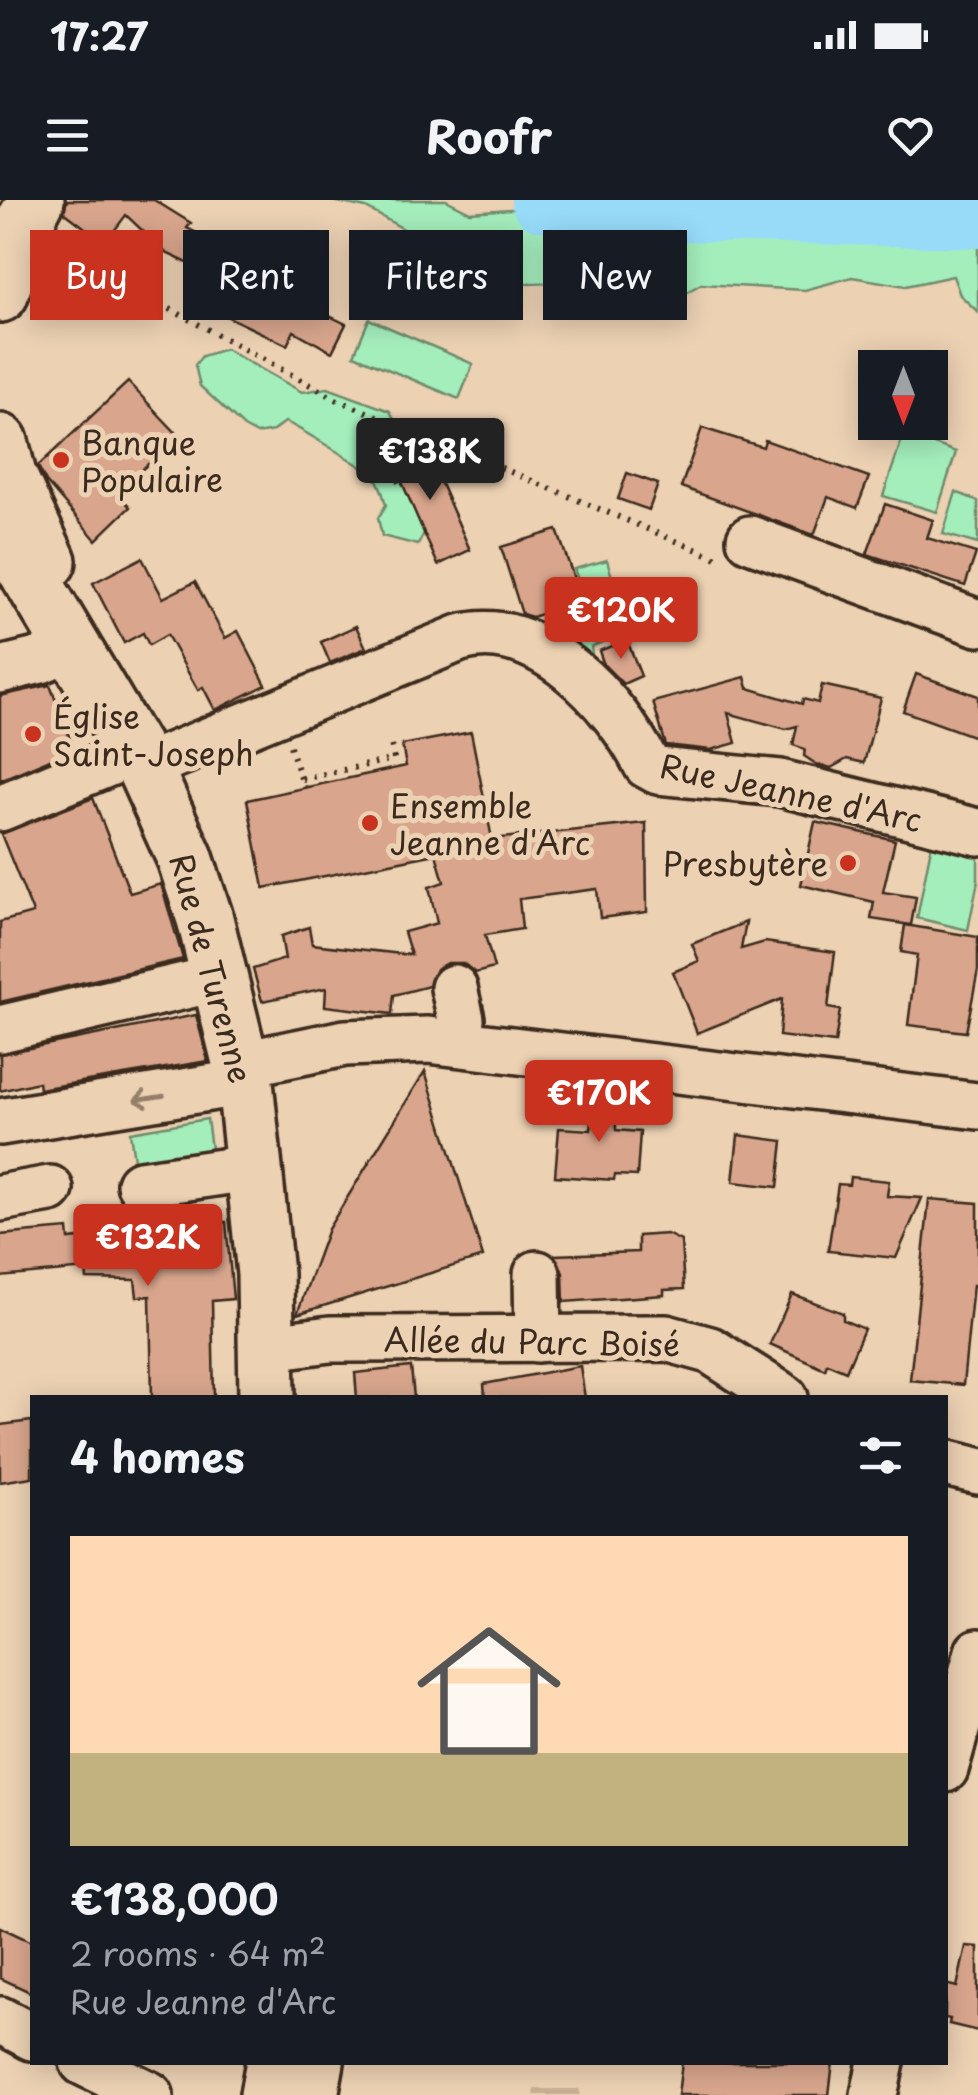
<!DOCTYPE html>
<html lang="en">
<head>
<meta charset="utf-8">
<style>
	body { margin:0; font-family:"Playpen Sans",sans-serif; background:#20242c; color:#f1f3f6; height:100vh; display:flex; flex-direction:column; font-size:38px; white-space:nowrap }
	* { box-sizing:border-box; margin:0 }
	p { font-size:32px; color:#9ea1a6 }
	.icon { flex:none; width:55px; height:55px; fill:none; stroke:currentColor; stroke-width:2; stroke-linecap:round; stroke-linejoin:round }
	.map { position:relative; flex:1; overflow:hidden }
	.panel { position:absolute; left:30px; top:1195px; width:918px; height:670px; display:flex; flex-direction:column; background:#171b24; border-radius:0px; box-shadow:0 5px 25px #0003 }
	.panel>* { flex:none }
	.guide { position:absolute; left:30px; top:30px; width:920px; height:90px; display:flex; gap:20px }
	.needle { width:65px; rotate:180deg }
	.buttons { position:absolute; left:858px; top:150px; display:grid; gap:20px }
	.buttons a { display:grid; place-items:center; width:90px; height:90px; border-radius:0px; background:#171b24; box-shadow:0 5px 25px #0003; font-size:50px }
	.price { position:absolute; translate:-50% -85px; padding:0 22px; border-radius:10px; background:#c8321e; color:#fff; font-size:32px; line-height:65px; filter:drop-shadow(0 2px 5px #0008) }
	.price::after { content:''; position:absolute; left:50%; top:60px; width:30px; height:22px; margin-left:-15px; background:inherit; clip-path:polygon(0 0,100% 0,50% 100%) }
	.price.active { background:#222; color:#fff }
	ul { padding:0; list-style:none }
	li { display:grid; align-content:center; gap:20px; height:530px; padding:0 40px }
	li+li { border-top:2px solid #363941 }
	li span { display:grid; place-items:center; height:310px; border-radius:0px; color:#555 }
	li>.icon { margin-inline-start:auto }
	span .icon { width:180px; height:180px; fill:#fffc; stroke-width:1 }
	li b { font-size:42px }
	h2 { display:flex; justify-content:space-between; align-items:center; height:120px; padding:0 40px; font-size:42px }
	.chip { padding:0 35px; border-radius:0px; background:#171b24; box-shadow:0 5px 25px #0003; font-size:35px; line-height:90px }
	.chip.active { background:#c8321e; color:#fff }
	.status { display:flex; justify-content:space-between; align-items:center; height:70px; padding:0 50px; background:#171b24; direction:ltr }
	.status svg { height:28px; fill:currentColor }
	header { display:flex; justify-content:space-between; align-items:center; height:130px; padding:0 40px; background:#171b24; font-size:45px; font-weight:700 }
	.map>svg:first-child { display:block }
</style>
</head>
<body>
<div class="status"><b>17:27</b><svg viewBox="0 0 49 12"><path d="M0 12V9h3v3zM5 12V6h3v6zM10 12V3h3v9zM15 12V0h3v12zM26 1h20v11H26zM47 4h2v5h-2z"/></svg></div>
<header><svg class="icon" aria-label="menu" viewBox="0 0 24 24"><path d="M4 6h16M4 12h16M4 18h16"/></svg>Roofr<svg class="icon" aria-label="heart" viewBox="0 0 24 24"><path d="M12 20l-8-8c-3-5 5-10 8-4 3-6 11-1 8 4z"/></svg></header>
<div class="map">
<svg width="978" height="1895" viewBox="0 0 978 1895">
	<rect width="100%" height="100%" fill="#ecd1b3"/>
	<filter id="ink" filterUnits="userSpaceOnUse"><feTurbulence type="fractalNoise" baseFrequency=".01" numOctaves="2"/><feDisplacementMap in="SourceGraphic" scale="20" xChannelSelector="R" yChannelSelector="G"/><feConvolveMatrix kernelMatrix="1 2 1 2 8 2 1 2 1" color-interpolation-filters="sRGB"/></filter>
	<g filter="url(#ink)">
		<g fill="#a4eebc" stroke="#708c6d" stroke-width="2.5">
			<polygon points="328,0 446,0 470,12 526,8 562,21 604,12 671,20 727,0 834,0 824,5 901,11 899,0 969,0 964,7 928,19 953,35 978,34 978,112 960,95 953,76 906,86 852,77 805,90 701,84 666,104 623,102 600,81 528,84 480,72 366,8"/>
			<polygon points="369,119 473,164 459,199 354,155"/>
			<path d="M225 149 302 192 328 188 390 211 399 230 401 258 428 325 418 345 382 336 378 318 386 305C383 296 381 283 374 276 367 269 291 223 285 222L273 231 257 234 244 227 200 186 195 165 202 156Z"/>
			<polygon points="904,233 956,252 937,312 883,296"/>
			<polygon points="956,292 978,301 978,344 943,334"/>
			<polygon points="607,360 628,431 591,447 593,462 536,426 589,409 574,369"/>
			<polygon points="932,642 978,651 978,681 968,730 917,718"/>
			<polygon points="207,919 212,956 135,967 130,932"/>
		</g>
		<polygon fill="#97dbf9" stroke="#7294a1" stroke-width="2.5" points="969,0 978,0 978,34 953,35 927,19 964,7"/>
		<g fill="none" stroke-linecap="round" stroke-linejoin="round">
			<polyline stroke="#97dbf9" stroke-width="62" points="542,0 623,9 978,17"/>
		</g>
		<g fill="#d9a68d" stroke="#3b2a1e" stroke-width="2.5">
			<polygon points="67,0 154,0 191,23 187,28 246,57 224,80 166,53 126,15 105,43 64,12"/>
			<polygon points="253,66 312,95 307,105 346,124 332,152 294,131 287,145 228,117"/>
			<polygon points="128,182 179,236 117,292 130,307 96,340 46,282 38,266"/>
			<polygon points="702,228 763,247 765,240 869,277 857,308 828,297 814,335 681,287"/>
			<polygon points="392,243 428,254 470,350 438,365 401,280 397,282"/>
			<polygon points="627,273 658,284 649,310 618,299"/>
			<polygon points="885,304 933,320 927,338 976,353 965,386 867,354"/>
			<polygon points="557,330 582,401 532,417 522,414 501,347"/>
			<polygon points="142,358 163,398 195,382 225,438 238,431 266,485 215,510 203,487 198,490 167,435 149,445 143,433 124,443 93,383"/>
			<polygon points="356,426 366,448 330,463 321,442"/>
			<polygon points="627,440 641,476 623,484 604,465 599,451"/>
			<polygon points="916,474 978,496 978,538 903,511"/>
			<polygon points="745,477 748,488 802,504 803,499 818,503 822,485 881,498 864,563 847,559 831,568 816,564 804,556 805,549 793,545 797,526 786,529 728,513 736,543 711,550 666,545 653,502"/>
			<polygon points="50,485 74,549 0,580 0,496"/>
			<polygon points="471,532 492,639 646,623 647,712 600,718 597,689 519,699 522,729 485,735 494,768 475,773 463,763 447,763 436,769 429,786 394,795 392,814 325,806 326,788 262,801 253,769 285,759 281,736 309,727 312,744 411,755 404,732 437,723 429,687 444,682 436,654 264,688 247,600 406,566 402,545"/>
			<polygon points="93,598 130,693 161,684 183,759 0,802 0,722 33,713 1,634"/>
			<polygon points="815,622 895,640 883,692 916,697 911,725 871,719 874,702 801,685"/>
			<polygon points="746,722 741,749 765,742 835,752 828,808 840,810 835,843 779,836 782,799 697,833 673,772 699,761 692,744"/>
			<polygon points="905,725 978,737 978,770 966,832 908,825 917,755 901,752"/>
			<polygon points="196,815 208,861 39,889 38,882 0,891 0,854"/>
			<polygon points="425,871 483,1057 297,1114 328,1029"/>
			<polygon points="595,887 616,889 616,930 640,932 637,976 615,975 614,980 555,976 559,928 591,930"/>
			<polygon points="738,935 783,941 778,987 733,982"/>
			<polygon points="850,977 889,981 887,996 922,998 896,1058 828,1051 838,984 849,985"/>
			<polygon points="929,999 978,1003 978,1086 973,1085 963,1185 910,1180"/>
			<polygon points="226,1022 233,1099 212,1101 214,1198 152,1198 150,1096 137,1097 135,1080 87,1079 86,1069 0,1077 0,1035 68,1029 69,1039"/>
			<polygon points="667,1034 681,1041 684,1089 664,1090 664,1095 564,1102 563,1073 554,1055 638,1052 638,1036"/>
			<polygon points="792,1094 843,1113 843,1120 864,1129 846,1171 827,1163 825,1169 770,1144"/>
			<polygon points="580,1166 585,1198 485,1198 484,1184"/>
			<polygon points="411,1167 414,1198 357,1198 355,1173"/>
			<polygon points="32,1221 32,1277 0,1282 0,1225"/>
			<polygon points="0,1727 32,1742 32,1793 0,1778"/>
			<polygon points="966,1746 978,1747 978,1831 949,1824 950,1819 945,1818 945,1784 957,1787"/>
			<polygon points="682,1862 833,1862 829,1895 678,1895"/>
		</g>
		<g fill="none" stroke-linecap="round" stroke-linejoin="round">
			<polyline stroke="#c9b095" stroke-width="45" stroke-dasharray="45 22" stroke-linecap="butt" points="557,1895 557,1889"/>
			<defs>
				<g id="minor">
					<polyline points="750,339 978,423"/>
					<polyline points="0,470 41,460 73,446"/>
					<path d="M144 567 460 438C538 416 615 502 647 565L658 571 780 583 978 632"/>
					<polyline points="0,608 109,563 133,548"/>
					<polyline points="454,788 461,819 457,843"/>
					<polyline points="0,829 219,778"/>
					<polyline points="243,864 345,843 428,840 978,906"/>
					<polyline points="0,922 245,882"/>
					<polyline points="140,984 256,967"/>
					<polyline points="0,998 50,989"/>
					<polyline points="537,1074 538,1139"/>
					<polyline points="264,1148 330,1139 666,1138 710,1150 785,1198"/>
					<polyline points="945,1263 978,1271"/>
					<polyline points="945,1569 978,1452"/>
					<polyline points="0,1820 32,1837"/>
					<polyline points="83,1862 150,1895"/>
					<polyline points="874,1895 881,1862"/>
				</g>
				<g id="major">
					<polyline points="0,94 21,29 36,0"/>
					<polyline points="0,242 8,275 48,361"/>
					<polyline points="0,326 144,567 185,658 205,719 245,882 265,1074 267,1198"/>
					<polyline points="268,1895 274,1862"/>
					<polyline points="310,1895 316,1862"/>
				</g>
			</defs>
			<use href="#minor" stroke="#3b2a1e" stroke-width="52"/>
			<use href="#major" stroke="#3b2a1e" stroke-width="62"/>
			<g stroke="#3b2a1e" stroke-width="6" stroke-dasharray="2.5 8" stroke-linecap="butt">
				<polyline points="59,49 338,200 717,358"/>
				<polyline points="290,546 304,587"/>
				<polyline points="302,579 394,559 390,538"/>
			</g>
			<use href="#minor" stroke="#ecd1b3" stroke-width="45"/>
			<use href="#major" stroke="#ecd1b3" stroke-width="55"/>
		</g>
		<defs><path id="oneway-shaft" d="M-6 0H5M1.5-3L5.5 0L1.5 3" fill="none" stroke-width="1.6" stroke-linecap="round" stroke-linejoin="round" transform="scale(2.5)"/></defs>
		<use stroke="#947e68" href="#oneway-shaft" transform="translate(149 898) rotate(171)"/>
	</g>
	<g fill="#c8321e" stroke="#ecd1b3" stroke-width="4">
		<circle cx="61" cy="260" r="10"/>
		<circle cx="33" cy="534" r="10"/>
		<circle cx="370" cy="623" r="10"/>
		<circle cx="848" cy="663" r="10"/>
	</g>
	<g text-anchor="middle" dominant-baseline="central" stroke-width="10" stroke-linejoin="round" paint-order="stroke">
		<g font-size="32" fill="#3b2a1e" stroke="#ecd1b3" text-anchor="start">
			<text x="81" y="242">Banque<tspan x="81" dy="37">Populaire</tspan></text>
			<text x="53" y="516">Église<tspan x="53" dy="37">Saint-Joseph</tspan></text>
			<text x="390" y="605">Ensemble<tspan x="390" dy="37">Jeanne d'Arc</tspan></text>
			<text x="828" y="663" text-anchor="end">Presbytère</text>
		</g>
		<g font-size="32" fill="#3b2a1e" stroke="#ecd1b3">
			<text transform="translate(791 592) rotate(12)">Rue Jeanne d'Arc</text>
			<text transform="translate(212 768) rotate(75)">Rue de Turenne</text>
			<text transform="translate(532 1141) rotate(1)">Allée du Parc Boisé</text>
		</g>
	</g>
</svg>
<div class="buttons">
<a><svg class="needle" viewBox="-14 -14 28 28"><path d="M0-13l5 13h-10z" fill="#e53935"/><path d="M0 13l5-13h-10z" fill="#9ea1a6"/></svg></a>
</div>
<b class="price active" style="left:430px;top:303px">€138K</b>
<b class="price" style="left:621px;top:462px">€120K</b>
<b class="price" style="left:599px;top:945px">€170K</b>
<b class="price" style="left:148px;top:1089px">€132K</b>
<div class="guide">
<a class="chip active">Buy</a>
<a class="chip">Rent</a>
<a class="chip">Filters</a>
<a class="chip">New</a>
</div>
<section class="panel">
<h2>4 homes<svg class="icon" aria-label="filters" viewBox="0 0 24 24"><path d="M4 7h16M4 17h16"/><circle cx="9" cy="7" r="2"/><circle cx="15" cy="17" r="2"/></svg></h2>
<ul>
<li><span style="background:linear-gradient(#ffd9b3 70%,#c2b280 0)"><svg class="icon" aria-label="home" viewBox="0 0 24 24"><path d="M3 11l9-7 9 7M6 9v11h12V9"/></svg></span><div><b>€138,000</b><p>2 rooms · 64 m²</p><p>Rue Jeanne d'Arc</p></div></li>
</ul>
</section>
</div>
</body>
</html>
